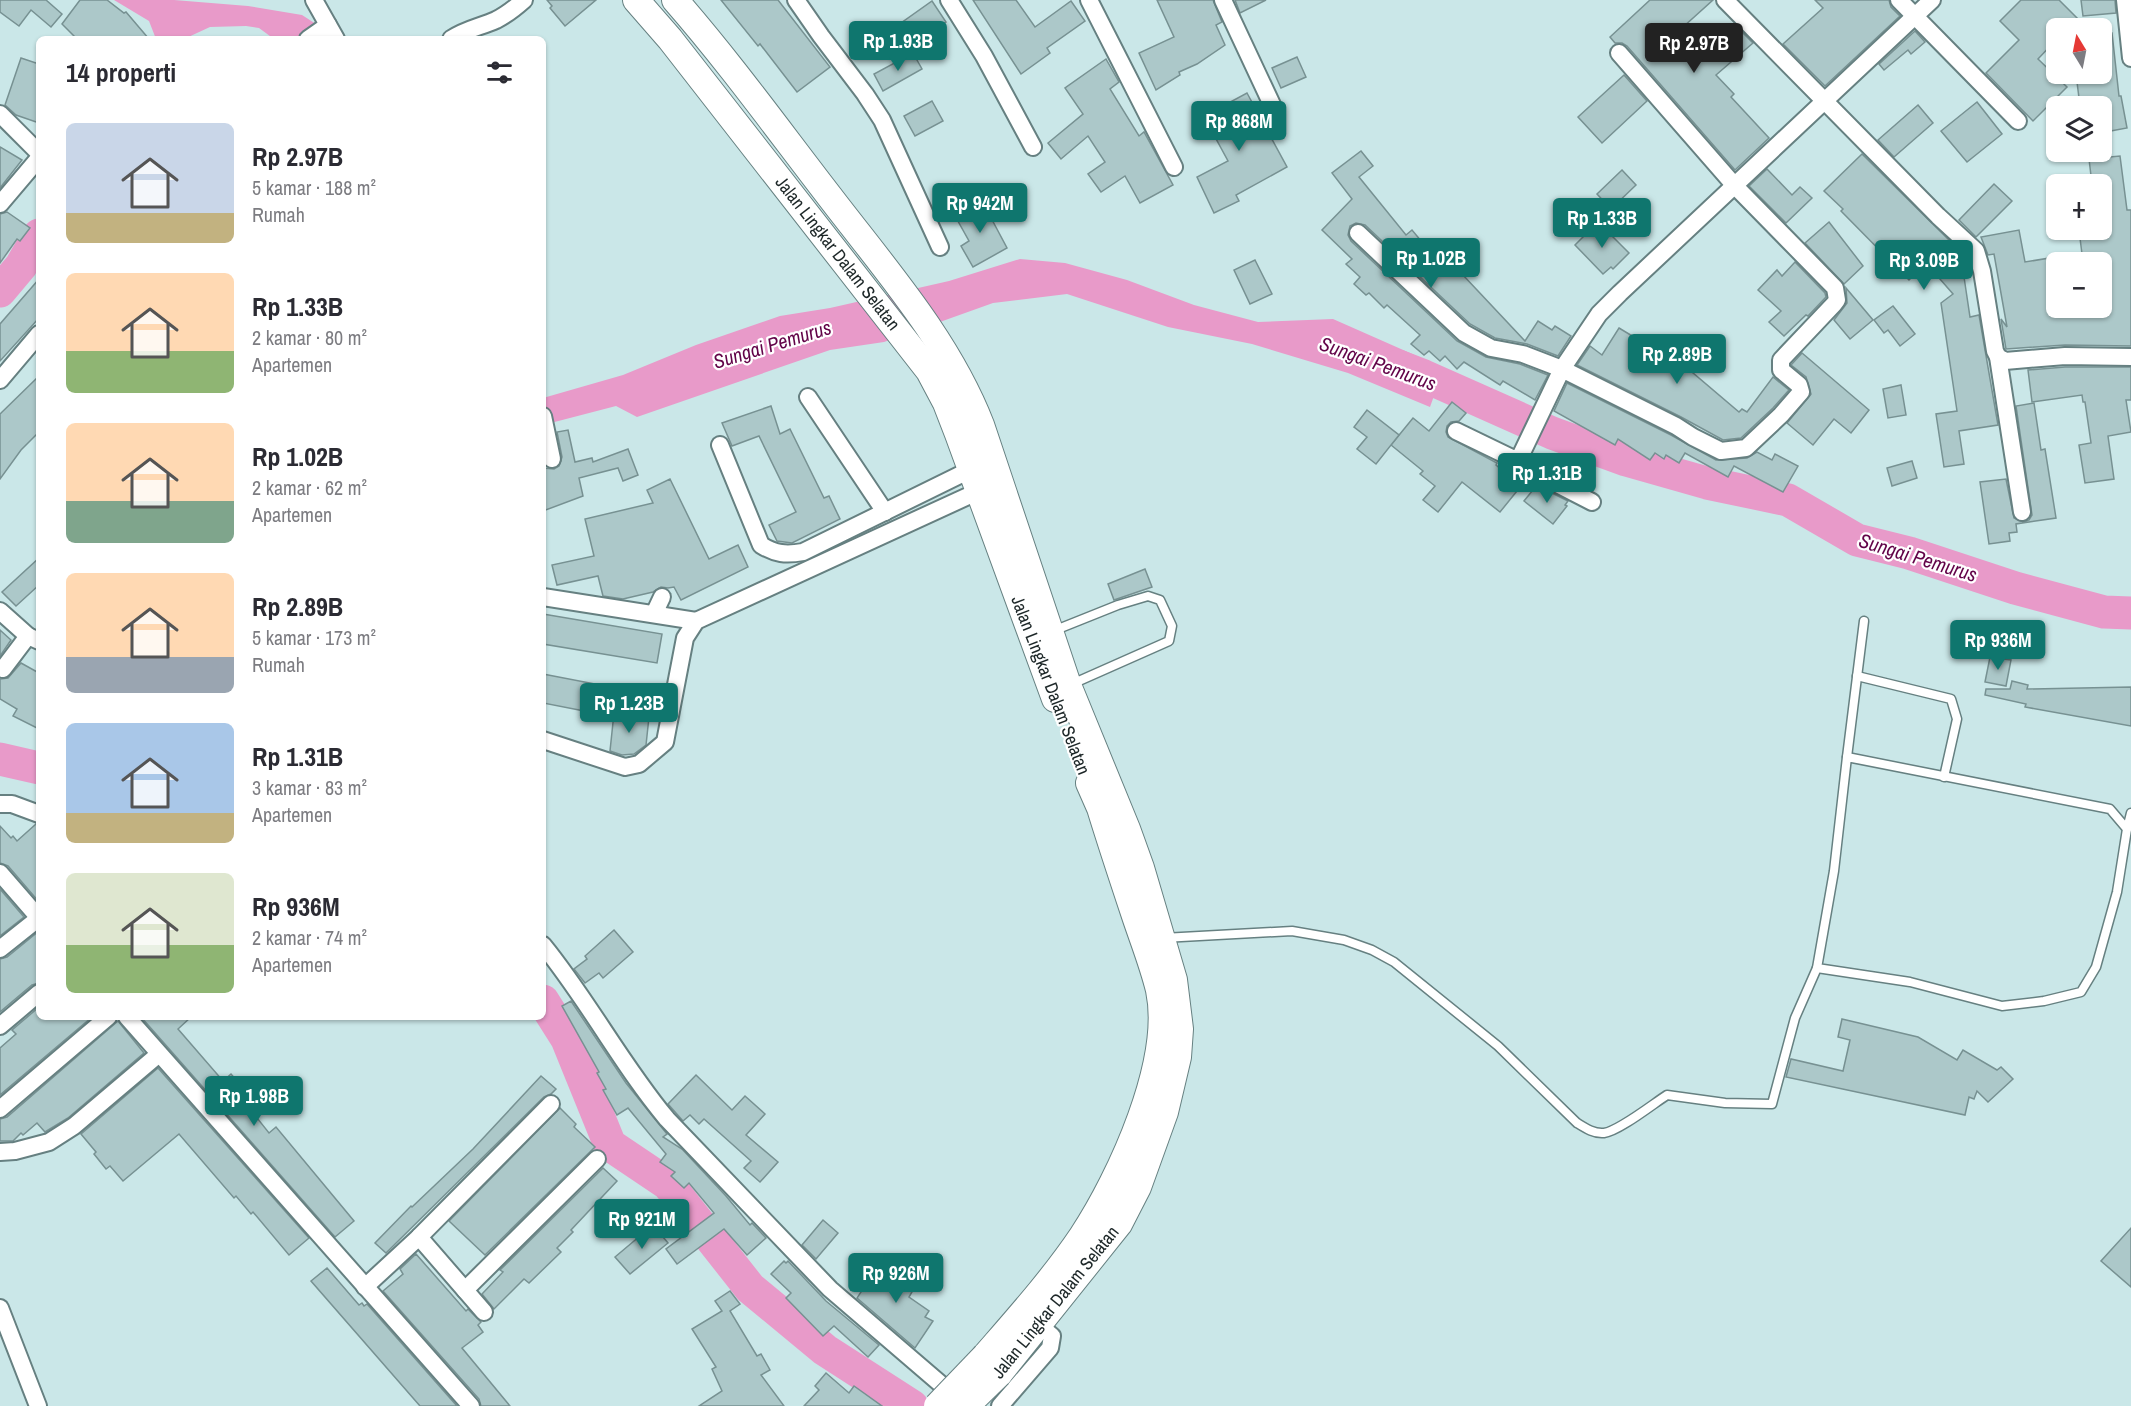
<!DOCTYPE html>
<html lang="id">
<head>
<meta charset="utf-8">
<style>
	body { margin:0; font-family:"Archivo Narrow",sans-serif; background:#f2f2f3; color:#2b2b33; height:100vh; display:flex; flex-direction:column; font-size:22px; white-space:nowrap }
	* { box-sizing:border-box; margin:0 }
	p { font-size:20px; color:#7c7c81 }
	.icon { flex:none; width:33px; height:33px; fill:none; stroke:currentColor; stroke-width:2; stroke-linecap:round; stroke-linejoin:round }
	.map { position:relative; flex:1; overflow:hidden }
	.drawer { position:absolute; left:36px; top:36px; width:510px; height:984px; display:flex; flex-direction:column; background:#fff; border-radius:9px; box-shadow:0 2px 4px #0004 }
	.drawer>* { flex:none }
	.needle { width:39px; rotate:350deg }
	.tools { position:absolute; left:2046px; top:18px; display:grid; gap:12px }
	.tools a { display:grid; place-items:center; width:66px; height:66px; border-radius:9px; background:#fff; box-shadow:0 2px 4px #0004; font-size:30px }
	.price { position:absolute; translate:-50% -51px; padding:0 14px; border-radius:6px; background:#0f766e; color:#fff; font-size:20px; line-height:39px; filter:drop-shadow(0 2px 3px #0008) }
	.price::after { content:''; position:absolute; left:50%; top:36px; width:18px; height:14px; margin-left:-9px; background:inherit; clip-path:polygon(0 0,100% 0,50% 100%) }
	.price.current { background:#222; color:#fff }
	ul { padding:0; list-style:none }
	li { display:flex; align-items:center; gap:18px; height:150px; padding:0 30px }
	li span { display:grid; place-items:center; flex:none; width:168px; height:120px; border-radius:9px; color:#555 }
	li>.icon { margin-inline-start:auto }
	span .icon { width:72px; height:72px; fill:#fffc; stroke-width:1 }
	li b { font-size:26px }
	h2 { display:flex; justify-content:space-between; align-items:center; height:72px; padding:0 30px; font-size:26px }
	.map>svg:first-child { display:block }
</style>
</head>
<body>
<div class="map">
<svg width="2131" height="1406" viewBox="0 0 2131 1406">
	<rect width="100%" height="100%" fill="#cae7e8"/>
	<g fill="#e89ac9">
		<polygon points="114,0 174,0 248,6 302,15 319,26 327,39 274,39 259,28 246,26 210,27 184,39 156,39 149,21"/>
		<polygon points="1020,259 1065,263 1127,280 1194,305 1258,322 1333,319 1444,368 1430,407 1348,373 1252,344 1168,327 1067,294 993,303 884,342 830,350 637,417 616,406 543,425 543,398 623,375 696,345 780,316 830,308 949,281"/>
	</g>
	<g fill="none" stroke-linecap="round" stroke-linejoin="round">
		<g stroke="#e89ac9" stroke-width="33">
			<polyline points="0,291 21,266 39,235"/>
			<polyline points="1398,366 1424,376 1552,433 1626,460 1707,483 1788,500 1857,540 1909,553 2015,588 2104,612 2131,613"/>
			<polyline points="0,759 39,768"/>
			<polyline points="543,1001 567,1039 610,1145 668,1184 750,1288 825,1350 912,1406"/>
		</g>
	</g>
	<g fill="#acc8c9" stroke="#779192" stroke-width="1.5">
		<polygon points="0,0 46,0 62,14 51,27 31,10 19,26 0,12"/>
		<polygon points="80,0 107,0 124,13 126,12 149,39 77,39 62,24"/>
		<polygon points="547,0 596,0 565,26 550,8 552,6"/>
		<polygon points="721,0 778,0 830,67 797,92 760,44 758,46"/>
		<polygon points="973,0 1016,0 1035,27 1071,1 1085,21 1047,48 1050,53 1021,74"/>
		<polygon points="1157,0 1213,0 1222,22 1216,25 1225,45 1197,64 1179,72 1180,75 1156,90 1139,53 1174,37"/>
		<polygon points="1235,0 1266,0 1240,13"/>
		<polygon points="1650,0 1713,0 1672,37 1692,59 1732,25 1736,31 1739,29 1753,43 1716,75 1734,94 1731,97 1769,138 1735,170 1627,46 1622,43 1615,43 1610,37"/>
		<polygon points="1815,0 1889,0 1891,7 1900,16 1825,86 1783,44 1823,8"/>
		<polygon points="2021,0 2059,0 2078,19 2068,28 2056,28 2056,40 2038,59 2067,87 2033,121 1986,73 2019,40 2000,21"/>
		<polygon points="2081,0 2115,0 2116,13 2083,16"/>
		<polygon points="932,1 946,22 908,48 894,28"/>
		<polygon points="1915,31 1925,42 1911,54 1908,50 1884,70 1879,64"/>
		<polygon points="2112,33 2119,96 2121,96 2127,128 2105,132 2104,118 2102,119 2102,106 2085,106 2079,98 2076,74 2102,74 2102,34"/>
		<polygon points="913,53 922,69 883,91 874,74"/>
		<polygon points="1297,57 1306,77 1281,88 1272,68"/>
		<polygon points="21,58 39,64 39,123 16,115 5,105"/>
		<polygon points="1106,59 1119,82 1110,89 1139,136 1144,132 1173,185 1140,203 1125,176 1101,192 1088,174 1105,162 1088,136 1061,159 1048,143 1083,114 1065,88"/>
		<polygon points="1624,75 1647,101 1602,143 1578,117"/>
		<polygon points="1247,93 1287,167 1236,195 1239,201 1214,213 1197,177 1228,161 1202,113 1221,103 1223,106"/>
		<polygon points="932,101 943,121 915,136 904,116"/>
		<polygon points="1977,102 2002,134 1967,162 1941,131"/>
		<polygon points="1918,105 1933,123 1894,157 1878,140"/>
		<polygon points="0,147 22,160 0,188"/>
		<polygon points="1361,151 1373,166 1359,177 1406,235 1412,230 1427,248 1430,246 1443,259 1446,257 1525,341 1538,321 1552,330 1555,326 1571,336 1558,356 1527,344 1495,338 1470,324 1365,225 1356,223 1350,226 1348,235 1351,241 1457,341 1486,357 1520,364 1548,375 1535,400 1503,381 1500,385 1464,362 1457,369 1445,356 1440,361 1429,351 1424,355 1411,344 1420,335 1387,305 1384,308 1369,293 1366,295 1354,284 1360,277 1346,264 1352,259 1322,230 1352,199 1332,173"/>
		<polygon points="1862,154 1949,240 1939,249 1964,277 1970,317 1979,315 1998,425 1959,431 1964,464 1944,467 1936,414 1957,411 1941,303 1953,294 1926,263 1909,280 1841,211 1843,209 1824,191"/>
		<polygon points="2120,156 2127,210 2131,210 2131,346 2065,345 2006,349 2001,319 2007,327 1994,254 1988,255 1981,237 2019,230 2025,262 2056,257 2056,312 2102,308 2102,262 2083,262 2079,230 2102,230 2102,184 2092,184 2089,159"/>
		<polygon points="1767,169 1792,195 1800,187 1812,198 1786,223 1749,186"/>
		<polygon points="1622,170 1636,185 1611,209 1597,194"/>
		<polygon points="1994,184 2012,201 1976,237 1959,220"/>
		<polygon points="981,199 1007,248 973,267 961,246 969,241 954,214"/>
		<polygon points="7,212 30,228 20,241 17,239 0,263 0,214"/>
		<polygon points="1598,222 1629,253 1613,269 1611,267 1603,274 1575,245"/>
		<polygon points="1829,222 1863,266 1844,284 1805,243"/>
		<polygon points="1255,260 1272,294 1250,304 1234,270"/>
		<polygon points="1795,262 1825,293 1826,297 1808,316 1806,315 1784,336 1769,322 1781,311 1758,290 1777,270 1782,276"/>
		<polygon points="39,279 39,318 0,361 0,324"/>
		<polygon points="1846,288 1873,320 1850,339 1834,320 1847,303"/>
		<polygon points="1893,306 1915,334 1900,346 1888,330 1884,333 1874,320"/>
		<polygon points="1619,328 1662,354 1671,340 1700,360 1692,372 1739,412 1742,409 1747,412 1773,377 1789,390 1773,408 1741,438 1723,440 1681,417 1577,365 1590,346 1602,355"/>
		<polygon points="1802,353 1869,410 1851,433 1834,419 1813,445 1787,423 1811,394 1806,377 1791,365"/>
		<polygon points="2065,367 2131,367 2131,400 2126,400 2131,432 2108,436 2114,479 2085,483 2079,445 2091,443 2085,402 2083,402 2082,395 2032,402 2028,370"/>
		<polygon points="39,376 39,432 21,450 0,479 0,414"/>
		<polygon points="1567,383 1671,435 1716,460 1747,458 1757,452 1772,460 1775,454 1798,466 1783,492 1734,466 1728,477 1685,453 1679,463 1666,455 1664,459 1655,453 1650,460 1618,439 1615,445 1554,411"/>
		<polygon points="1901,385 1906,415 1888,418 1883,389"/>
		<polygon points="1452,402 1466,413 1459,421 1451,422 1447,426 1446,432 1448,437 1497,463 1496,465 1521,486 1500,512 1462,482 1438,512 1423,500 1435,486 1420,474 1423,471 1391,445 1413,418 1429,431"/>
		<polygon points="2034,403 2041,450 2045,449 2056,518 2016,524 2017,532 2009,533 2010,541 1989,544 1980,482 2006,479 2014,518 2023,522 2029,520 2032,515 2016,406"/>
		<polygon points="771,406 780,434 790,429 824,498 829,496 840,519 792,543 777,541 769,525 796,512 759,436 732,446 722,423"/>
		<polygon points="1367,410 1399,435 1376,464 1357,449 1367,437 1354,427"/>
		<polygon points="568,430 575,462 592,458 593,462 628,449 638,475 623,481 618,468 579,478 583,496 543,511 543,468 554,469 559,466 562,457 557,432"/>
		<polygon points="1572,454 1592,471 1581,485 1557,472"/>
		<polygon points="1912,461 1917,478 1892,486 1887,468"/>
		<polygon points="670,479 709,559 738,545 748,567 681,600 674,587 668,588 661,587 653,592 623,599 603,596 598,576 557,585 552,565 594,556 585,519 653,503 647,490"/>
		<polygon points="1537,485 1543,490 1544,489 1568,501 1565,505 1567,506 1553,524 1524,501"/>
		<polygon points="39,558 39,585 16,606 2,592"/>
		<polygon points="1145,569 1152,587 1114,600 1108,584"/>
		<polygon points="543,614 662,634 657,663 543,644"/>
		<polygon points="0,630 11,640 0,656"/>
		<polygon points="1990,657 2011,660 2006,686 1985,682"/>
		<polygon points="21,663 39,673 39,729 13,716 17,709 0,699 0,679 8,678"/>
		<polygon points="543,674 616,688 610,716 543,703"/>
		<polygon points="2012,681 2028,685 2027,689 2131,687 2131,726 2025,707 2026,704 1985,695 1986,689 2010,689"/>
		<polygon points="614,713 649,717 646,745 634,754 622,755 610,751"/>
		<polygon points="36,824 39,824 39,902 8,866 0,863 0,826 11,838 13,836 17,841"/>
		<polygon points="0,889 24,917 0,936"/>
		<polygon points="614,930 633,952 603,978 599,973 585,983 574,969 587,959 585,956"/>
		<polygon points="39,931 39,983 32,985 0,1012 0,959 7,957"/>
		<polygon points="571,1001 626,1083 667,1134 663,1137 682,1149 726,1196 750,1225 752,1223 766,1238 747,1255 724,1229 677,1264 666,1249 714,1213 689,1183 684,1188 671,1176 675,1172 660,1162 666,1154 628,1108 617,1115 603,1090 606,1089 597,1073 599,1072 562,1006"/>
		<polygon points="39,1007 39,1017 92,1017 0,1095 0,1048 16,1034 12,1030"/>
		<polygon points="141,1017 191,1017 178,1029 223,1081 231,1074 244,1089 238,1094 269,1133 276,1127 354,1221 335,1237"/>
		<polygon points="1842,1019 1918,1037 1957,1060 1963,1050 1997,1070 2001,1067 2013,1079 1988,1102 1977,1091 1974,1099 1969,1097 1965,1115 1786,1077 1791,1059 1843,1071 1850,1040 1838,1037"/>
		<polygon points="118,1021 144,1053 68,1118 45,1132 37,1123 23,1135 21,1133 13,1141 0,1141 0,1119 7,1117"/>
		<polygon points="158,1068 309,1238 289,1255 253,1212 251,1214 236,1196 234,1198 179,1134 123,1181 110,1166 106,1169 94,1154 96,1152 81,1134"/>
		<polygon points="696,1075 732,1110 745,1096 765,1114 746,1135 778,1162 760,1182 744,1168 751,1161 704,1119 699,1124 690,1115 683,1121 668,1104"/>
		<polygon points="541,1076 556,1089 551,1094 544,1097 386,1253 375,1243 411,1206 412,1207 473,1149"/>
		<polygon points="560,1108 576,1124 574,1127 595,1147 485,1255 449,1221"/>
		<polygon points="603,1168 617,1181 571,1230 573,1232 557,1248 561,1252 529,1283 524,1279 494,1309 482,1294 503,1272 500,1270"/>
		<polygon points="823,1220 838,1233 816,1259 802,1245"/>
		<polygon points="653,1225 668,1243 630,1274 615,1257"/>
		<polygon points="2131,1228 2131,1287 2101,1261"/>
		<polygon points="416,1254 466,1311 468,1309 481,1322 478,1325 483,1332 462,1348 510,1406 481,1406 479,1399 383,1291 403,1274 400,1269"/>
		<polygon points="784,1261 786,1263 788,1261 826,1301 879,1345 868,1357 834,1326 823,1336 786,1298 791,1293 771,1274"/>
		<polygon points="880,1263 916,1285 909,1297 929,1311 925,1317 933,1321 915,1348 857,1298"/>
		<polygon points="327,1268 359,1305 362,1303 364,1306 367,1304 457,1406 420,1406 311,1281"/>
		<polygon points="730,1291 740,1304 730,1311 757,1356 761,1354 770,1370 761,1375 784,1406 699,1406 722,1391 712,1369 716,1367 692,1329 722,1311 715,1301"/>
		<polygon points="826,1373 849,1393 854,1386 882,1406 804,1406 819,1390 815,1386"/>
	</g>
	<g fill="none" stroke-linecap="round" stroke-linejoin="round">
		<defs>
			<g id="lane">
				<polyline points="1053,631 1118,605 1148,596 1160,600 1172,626 1169,641 1072,684"/>
				<polyline points="1857,676 1951,699 1957,719 1944,777"/>
				<polygon points="1847,757 2110,809 2127,829 2117,892 2096,967 2081,992 2044,1001 2002,1006 1910,982 1817,968 1834,871"/>
				<polyline points="1847,757 1864,621"/>
				<polyline points="2127,829 2131,813"/>
				<path d="M1163 938 1292 931 1344 940 1372 950 1394 962 1498 1046 1577 1123C1585 1128 1594 1134 1604 1133 1619 1131 1653 1104 1667 1095L1725 1103 1772 1104 1795 1018 1817 968"/>
			</g>
			<g id="street">
				<polyline points="314,0 336,39"/>
				<polyline points="796,0 821,36 865,94 882,120 940,247"/>
				<polyline points="949,0 984,56 1033,147"/>
				<polyline points="1089,0 1174,167"/>
				<polyline points="1223,0 1274,109"/>
				<polyline points="1725,0 1938,216 1976,251 1982,271 1995,351 1998,357 2022,512"/>
				<polyline points="1899,0 2018,121"/>
				<polyline points="2125,0 2131,58"/>
				<polyline points="308,39 328,25"/>
				<path d="M451 39C466 29 480 27 496 20 506 15 515 8 524 0"/>
				<polyline points="0,114 39,153"/>
				<polyline points="0,204 39,158"/>
				<polyline points="1358,233 1464,333 1491,348 1523,354 1562,369 1599,314 1620,293 1932,0"/>
				<polyline points="1998,357 2005,361 2065,356 2131,357"/>
				<polyline points="0,380 39,334"/>
				<polyline points="808,397 885,512"/>
				<polyline points="543,416 552,459"/>
				<polyline points="1456,431 1518,461 1562,369 1676,426 1693,437 1721,451 1746,448 1781,415 1801,392 1799,385 1781,370 1781,360 1834,304 1837,300 1835,288 1735,186 1619,53"/>
				<path d="M720 445 761 545C775 554 786 555 803 552L978 466"/>
				<polyline points="1518,461 1557,484 1592,502"/>
				<polyline points="543,597 696,621"/>
				<polyline points="0,611 28,636 39,641"/>
				<polyline points="654,614 662,597"/>
				<polyline points="3,669 28,636"/>
				<polyline points="543,740 625,767 639,764 665,742 685,638 696,621 979,491"/>
				<polyline points="0,804 12,804 39,814"/>
				<polyline points="0,873 39,918"/>
				<path d="M543 945C588 1000 621 1064 667 1119L830 1289 957 1398"/>
				<polyline points="0,949 39,918"/>
				<polyline points="127,1017 471,1406"/>
				<polyline points="0,1026 39,993"/>
				<polyline points="0,1109 108,1017"/>
				<polyline points="0,1152 15,1151 49,1142 74,1126 159,1054"/>
				<polyline points="419,1237 484,1312"/>
				<polyline points="365,1287 419,1237 551,1104"/>
				<polyline points="465,1290 597,1159"/>
				<polyline points="0,1308 38,1406"/>
				<polyline points="1000,1406 1050,1348 1052,1336 1031,1318"/>
			</g>
			<g id="primary">
				<polyline points="636,0 670,39 929,371 946,403 958,434 1055,699"/>
				<path d="M675 0C730 63 779 131 830 197 885 269 948 340 981 425L1068 685 1127 829 1141 868 1174 980 1180 1029 1178 1057 1165 1112 1138 1187 1119 1224 999 1374"/>
				<path d="M985 1356C1018 1318 1053 1279 1082 1236 1121 1177 1174 1061 1159 990 1153 965 1143 940 1135 916 1123 880 1111 844 1100 808L1089 783"/>
			</g>
		</defs>
		<use href="#lane" stroke="#668081" stroke-width="11"/>
		<use href="#street" stroke="#668081" stroke-width="20"/>
		<use href="#primary" stroke="#668081" stroke-width="28"/>
		<use href="#lane" stroke="#fff" stroke-width="8"/>
		<use href="#street" stroke="#fff" stroke-width="16"/>
		<use href="#primary" stroke="#fff" stroke-width="26"/>
		<defs>
			<g id="primary-bridge">
				<polyline points="937,1406 985,1356"/>
				<polyline points="966,1406 999,1374"/>
			</g>
		</defs>
		<use href="#primary-bridge" stroke="#668081" stroke-width="28" stroke-linecap="butt"/>
		<use href="#primary-bridge" stroke="#fff" stroke-width="26"/>
	</g>
	<g text-anchor="middle" dominant-baseline="central" stroke-width="4.5" stroke-linejoin="round" paint-order="stroke">
		<g font-size="18" fill="#1d2728" stroke="#fff">
			<text transform="translate(838 253) rotate(52)">Jalan Lingkar Dalam Selatan</text>
			<text transform="translate(1051 685) rotate(69)">Jalan Lingkar Dalam Selatan</text>
			<text transform="translate(1055 1302) rotate(-51)">Jalan Lingkar Dalam Selatan</text>
		</g>
		<g font-size="20" font-style="italic" fill="#620348" stroke="#fff">
			<text transform="translate(772 344) rotate(-17)">Sungai Pemurus</text>
			<text transform="translate(1378 363) rotate(20)">Sungai Pemurus</text>
			<text transform="translate(1918 557) rotate(17)">Sungai Pemurus</text>
		</g>
	</g>
</svg>
<div class="tools">
<a><svg class="needle" viewBox="-14 -14 28 28"><path d="M0-13l5 13h-10z" fill="#e53935"/><path d="M0 13l5-13h-10z" fill="#7c7c81"/></svg></a>
<a><svg class="icon" aria-label="layers" viewBox="0 0 24 24"><path d="M12 4l9 5-9 5-9-5zM3 14l9 5 9-5"/></svg></a>
<a>+</a>
<a>−</a>
</div>
<b class="price" style="left:898px;top:72px">Rp 1.93B</b>
<b class="price current" style="left:1694px;top:74px">Rp 2.97B</b>
<b class="price" style="left:1239px;top:152px">Rp 868M</b>
<b class="price" style="left:980px;top:234px">Rp 942M</b>
<b class="price" style="left:1602px;top:249px">Rp 1.33B</b>
<b class="price" style="left:1431px;top:289px">Rp 1.02B</b>
<b class="price" style="left:1924px;top:291px">Rp 3.09B</b>
<b class="price" style="left:1677px;top:385px">Rp 2.89B</b>
<b class="price" style="left:1547px;top:504px">Rp 1.31B</b>
<b class="price" style="left:1998px;top:671px">Rp 936M</b>
<b class="price" style="left:629px;top:734px">Rp 1.23B</b>
<b class="price" style="left:254px;top:1127px">Rp 1.98B</b>
<b class="price" style="left:642px;top:1250px">Rp 921M</b>
<b class="price" style="left:896px;top:1304px">Rp 926M</b>
<section class="drawer">
<h2>14 properti<svg class="icon" aria-label="filters" viewBox="0 0 24 24"><path d="M4 7h16M4 17h16"/><circle cx="9" cy="7" r="2"/><circle cx="15" cy="17" r="2"/></svg></h2>
<ul>
<li><span style="background:linear-gradient(#c9d6e8 75%,#c2b280 0)"><svg class="icon" aria-label="home" viewBox="0 0 24 24"><path d="M3 11l9-7 9 7M6 9v11h12V9"/></svg></span><div><b>Rp 2.97B</b><p>5 kamar · 188 m²</p><p>Rumah</p></div></li>
<li><span style="background:linear-gradient(#ffd9b3 65%,#8fb573 0)"><svg class="icon" aria-label="home" viewBox="0 0 24 24"><path d="M3 11l9-7 9 7M6 9v11h12V9"/></svg></span><div><b>Rp 1.33B</b><p>2 kamar · 80 m²</p><p>Apartemen</p></div></li>
<li><span style="background:linear-gradient(#ffd9b3 65%,#7fa58c 0)"><svg class="icon" aria-label="home" viewBox="0 0 24 24"><path d="M3 11l9-7 9 7M6 9v11h12V9"/></svg></span><div><b>Rp 1.02B</b><p>2 kamar · 62 m²</p><p>Apartemen</p></div></li>
<li><span style="background:linear-gradient(#ffd9b3 70%,#9aa5b1 0)"><svg class="icon" aria-label="home" viewBox="0 0 24 24"><path d="M3 11l9-7 9 7M6 9v11h12V9"/></svg></span><div><b>Rp 2.89B</b><p>5 kamar · 173 m²</p><p>Rumah</p></div></li>
<li><span style="background:linear-gradient(#a9c7e8 75%,#c2b280 0)"><svg class="icon" aria-label="home" viewBox="0 0 24 24"><path d="M3 11l9-7 9 7M6 9v11h12V9"/></svg></span><div><b>Rp 1.31B</b><p>3 kamar · 83 m²</p><p>Apartemen</p></div></li>
<li><span style="background:linear-gradient(#dfe7d0 60%,#8fb573 0)"><svg class="icon" aria-label="home" viewBox="0 0 24 24"><path d="M3 11l9-7 9 7M6 9v11h12V9"/></svg></span><div><b>Rp 936M</b><p>2 kamar · 74 m²</p><p>Apartemen</p></div></li>
</ul>
</section>
</div>
</body>
</html>
